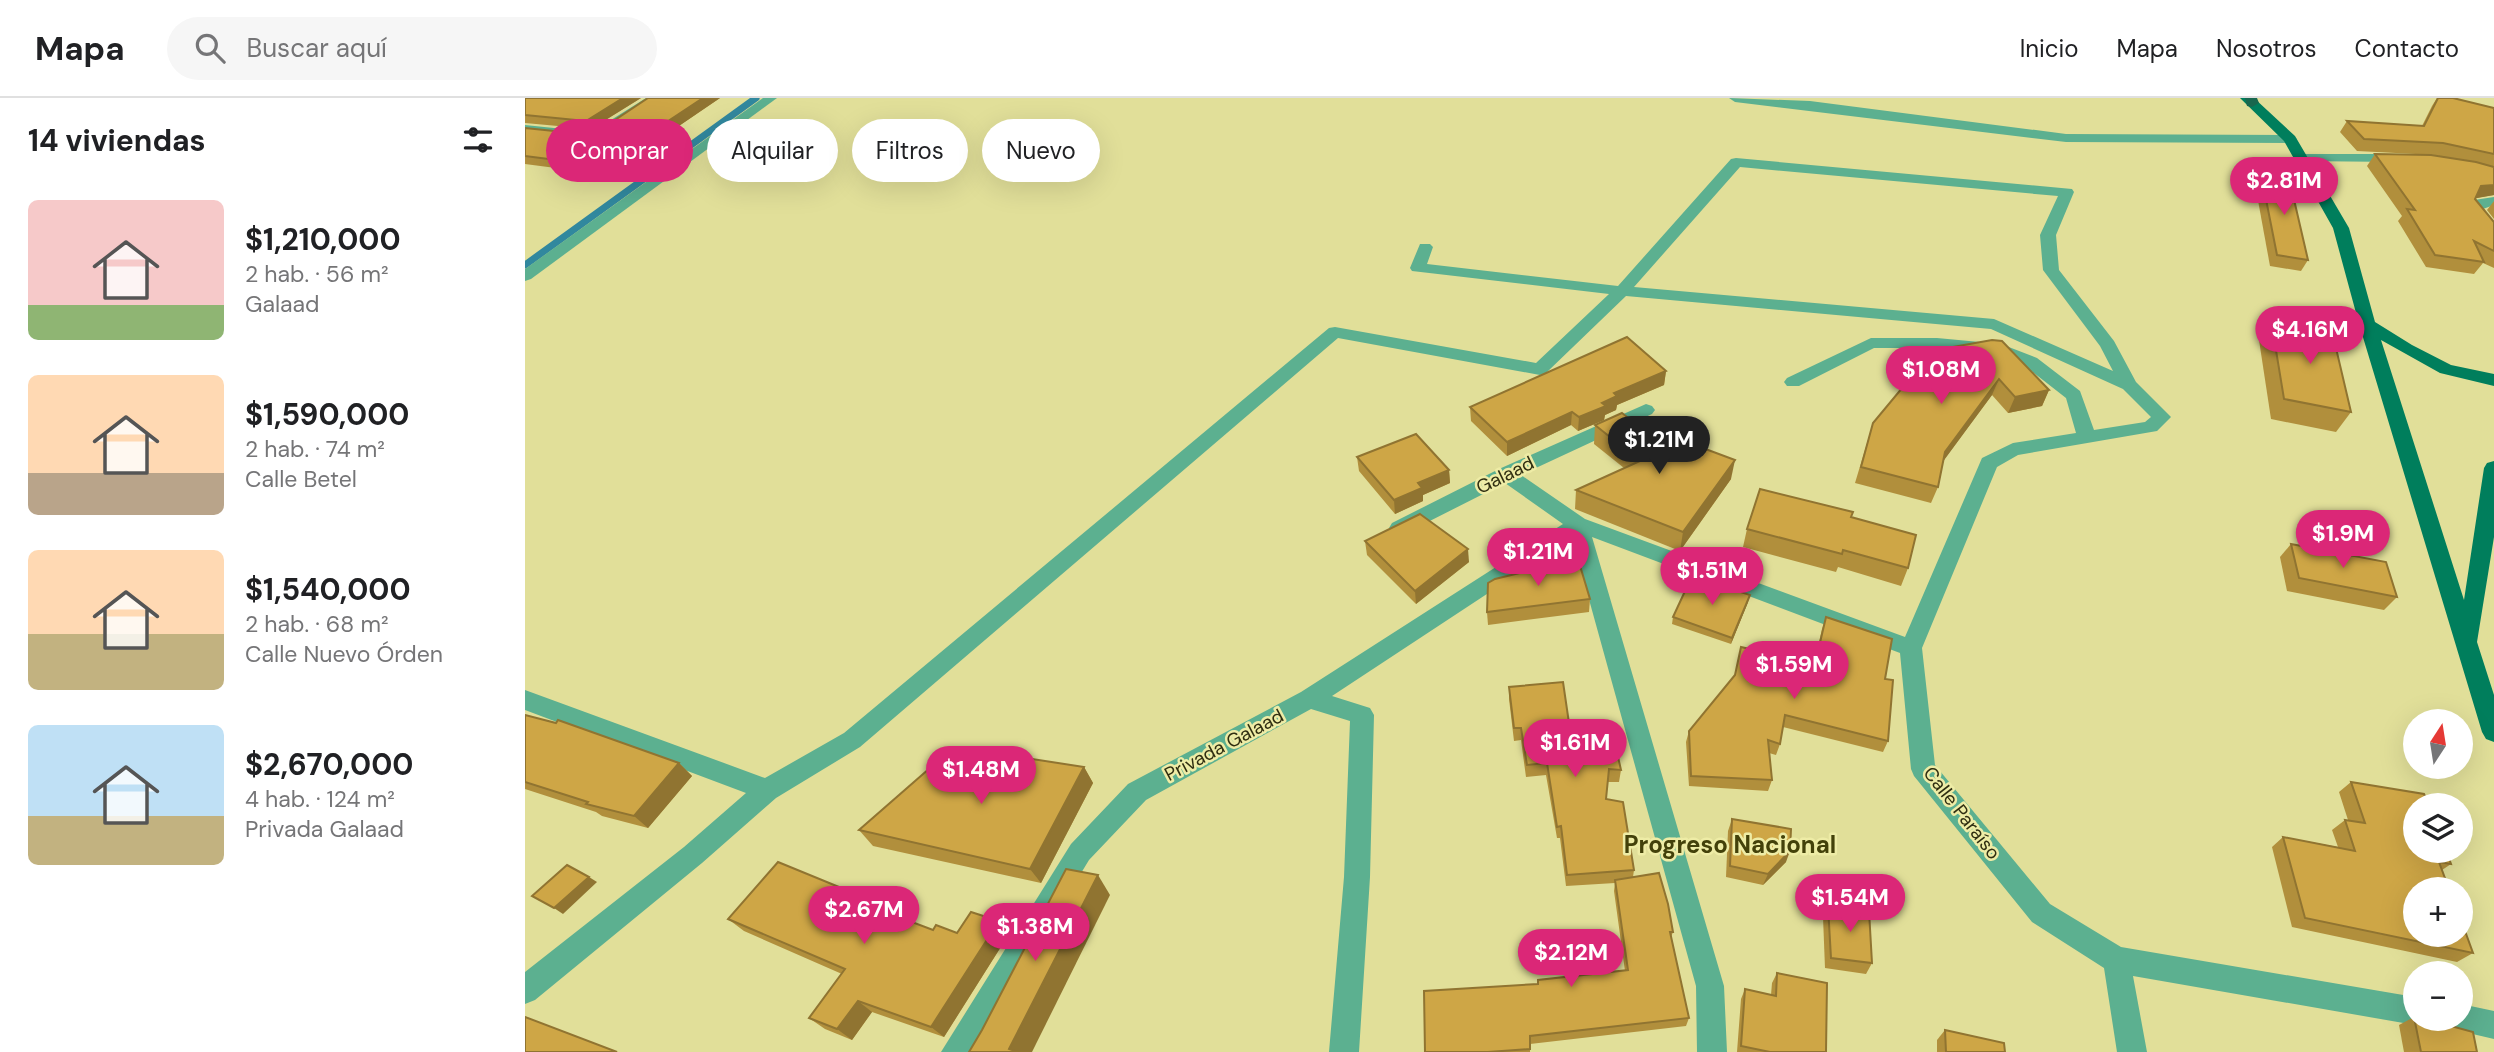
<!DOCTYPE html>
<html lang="es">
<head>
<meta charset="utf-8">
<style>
	body { margin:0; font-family:"DM Sans",sans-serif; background:#f6f6f6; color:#202124; height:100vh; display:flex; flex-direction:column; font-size:26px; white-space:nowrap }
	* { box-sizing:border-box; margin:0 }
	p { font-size:23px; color:#757577 }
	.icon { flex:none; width:38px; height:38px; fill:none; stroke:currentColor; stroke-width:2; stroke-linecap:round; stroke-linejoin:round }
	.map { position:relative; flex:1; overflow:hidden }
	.drawer { display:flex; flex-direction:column; background:#fff; width:525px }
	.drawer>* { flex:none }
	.guide { position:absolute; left:21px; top:21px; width:665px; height:63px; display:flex; gap:14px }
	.needle { width:46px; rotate:12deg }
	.fabs { position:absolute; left:1878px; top:611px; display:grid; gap:14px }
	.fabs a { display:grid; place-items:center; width:70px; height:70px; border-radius:50%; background:#fff; box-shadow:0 7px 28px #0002; font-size:35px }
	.price { position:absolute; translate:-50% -60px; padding:0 16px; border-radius:24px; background:#db2777; color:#fff; font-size:23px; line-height:46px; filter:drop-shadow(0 2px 4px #0008) }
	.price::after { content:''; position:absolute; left:50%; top:42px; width:21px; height:16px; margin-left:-10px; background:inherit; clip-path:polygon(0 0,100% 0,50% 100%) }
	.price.current { background:#222; color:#fff }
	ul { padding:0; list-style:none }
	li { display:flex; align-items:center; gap:21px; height:175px; padding:0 28px }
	li span { display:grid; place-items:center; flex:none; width:196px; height:140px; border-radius:10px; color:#555 }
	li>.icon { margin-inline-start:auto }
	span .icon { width:84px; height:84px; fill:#fffc; stroke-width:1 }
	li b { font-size:30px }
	h2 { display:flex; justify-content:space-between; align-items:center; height:84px; padding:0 28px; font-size:30px }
	.chip { padding:0 24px; border-radius:32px; background:#fff; box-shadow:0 7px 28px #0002; font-size:24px; line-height:63px }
	.chip.current { background:#db2777; color:#fff }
	header { display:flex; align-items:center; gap:42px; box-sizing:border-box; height:98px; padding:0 35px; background:#fff; border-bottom:2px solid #e0e0e0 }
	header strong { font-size:33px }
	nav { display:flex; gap:38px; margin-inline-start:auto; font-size:24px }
	.search { width:490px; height:63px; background:#f6f6f6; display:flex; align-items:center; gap:18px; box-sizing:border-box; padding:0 24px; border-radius:38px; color:#757577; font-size:26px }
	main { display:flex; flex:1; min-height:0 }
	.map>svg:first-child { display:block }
</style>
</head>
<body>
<header>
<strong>Mapa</strong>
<div class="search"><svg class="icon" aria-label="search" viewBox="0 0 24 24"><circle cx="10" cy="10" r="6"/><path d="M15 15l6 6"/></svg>Buscar aquí</div>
<nav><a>Inicio</a><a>Mapa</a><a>Nosotros</a><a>Contacto</a></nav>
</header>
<main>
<section class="drawer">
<h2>14 viviendas<svg class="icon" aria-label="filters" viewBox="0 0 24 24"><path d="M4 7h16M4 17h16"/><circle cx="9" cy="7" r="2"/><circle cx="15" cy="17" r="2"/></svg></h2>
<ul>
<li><span style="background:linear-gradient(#f6c9c9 75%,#8fb573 0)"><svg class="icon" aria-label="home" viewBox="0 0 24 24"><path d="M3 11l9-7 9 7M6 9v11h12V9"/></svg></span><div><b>$1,210,000</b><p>2 hab. · 56 m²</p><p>Galaad</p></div></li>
<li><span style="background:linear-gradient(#ffd9b3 70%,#b9a48a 0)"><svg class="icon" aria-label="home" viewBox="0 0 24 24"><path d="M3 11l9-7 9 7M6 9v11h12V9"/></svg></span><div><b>$1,590,000</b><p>2 hab. · 74 m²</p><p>Calle Betel</p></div></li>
<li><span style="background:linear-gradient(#ffd9b3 60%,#c2b280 0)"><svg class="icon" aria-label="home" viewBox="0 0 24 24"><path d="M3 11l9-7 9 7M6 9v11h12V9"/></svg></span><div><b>$1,540,000</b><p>2 hab. · 68 m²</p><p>Calle Nuevo Órden</p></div></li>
<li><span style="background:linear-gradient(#bfe0f5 65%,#c2b280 0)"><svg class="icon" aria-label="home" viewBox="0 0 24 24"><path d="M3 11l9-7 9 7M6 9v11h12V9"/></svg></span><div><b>$2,670,000</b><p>4 hab. · 124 m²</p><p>Privada Galaad</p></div></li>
</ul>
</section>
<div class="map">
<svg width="1969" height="954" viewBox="0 0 1969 954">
	<rect width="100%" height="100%" fill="#e1df99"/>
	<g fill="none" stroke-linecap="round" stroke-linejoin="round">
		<polyline stroke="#31889e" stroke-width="7" points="0,167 231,0"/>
		<g fill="#5cb090" fill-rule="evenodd">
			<polygon points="121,0 136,0 75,41 0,35 0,27 67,34"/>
			<polygon points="238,0 252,0 6,181 0,183 0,171"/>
			<polygon points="1204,0 1285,3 1541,36 1765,37 1772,41 1765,45 1541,44 1210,4"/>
			<polygon points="1775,56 1875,56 1882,60 1875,64 1770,63 1768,60"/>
			<path d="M1211 60 1547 91 1549 94 1531 137 1534 172 1589 243 1611 284 1646 319 1632 333 1493 357 1472 369 1397 550 1410 667 1525 806 1596 849 1890 899V920H1901L1900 923 1890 927 1608 878 1622 954H1592L1579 870 1507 824 1389 678 1386 671 1375 555 1067 439 1199 888 1202 954H1172L1171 888 1047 440 807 598 845 610 849 617 845 779 834 954H804L819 779 825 623 786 611 621 702 564 762 448 954H416L546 746 603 686 776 594 1038 426 980 385 881 435 874 437 867 435 864 430 867 425 974 371 1121 306 1127 308 1130 312 1127 316 996 377 1060 421 1380 539 1457 360 1488 345 1551 335 1541 300 1500 268 1473 256 1412 250H1349L1274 288H1262L1259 284 1262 280 1346 240H1412L1476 246 1512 260 1555 293 1569 332 1620 324 1626 319 1598 291 1466 231 1101 198 1021 275 1015 277 813 240 335 649 251 700 177 765 10 902 0 906V874L159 749 221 695 0 612V592L240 680 319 635 804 230 810 229 1011 265 1084 196 887 173 885 170 895 146H905L908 149 902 166 1093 188 1206 61ZM1215 69 1533 98 1515 137 1518 172 1575 248 1588 273 1469 221 1109 189Z"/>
			<polygon points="1969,99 1969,107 1958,111 1969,125 1969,140 1964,138 1943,111 1949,102"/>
			<polygon points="1936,906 1969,913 1969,941 1922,930 1918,920 1936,920"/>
		</g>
		<polygon fill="#007e5c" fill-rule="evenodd" points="1715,0 1729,0 1770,38 1824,130 1850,224 1887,247 1926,267 1969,276 1969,288 1915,275 1856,242 1939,502 1959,370 1962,365 1969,363 1969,439 1952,544 1969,597 1969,644 1961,641 1957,634 1834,226 1808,130 1759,43"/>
		<polygon fill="#19674e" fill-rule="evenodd" points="1720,0 1732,0 1734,5 1727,9 1722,8"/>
	</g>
	<g fill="#b18f3c">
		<polygon points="0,0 116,0 66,31 0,25"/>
		<polygon points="123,0 195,0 123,49 126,55 92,78 0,66 0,30 116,42 119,46 116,39 90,34 84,26"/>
		<polygon points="1912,0 1928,0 1969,10 1969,97 1950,100 1969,124 1969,170 1958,165 1949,176 1901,169 1873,123 1877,118 1842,68 1850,56 1918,59 1910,57 1832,53 1815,34 1822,23 1897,28 1907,8"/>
		<polygon points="1736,76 1783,162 1776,173 1745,168 1730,86"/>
		<polygon points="1969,103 1969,121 1962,112"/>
		<polygon points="1746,222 1826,314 1811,334 1746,321 1734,242"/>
		<polygon points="1411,252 1524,292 1517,308 1483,315 1467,297 1418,363 1413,389 1406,405 1330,385 1348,325 1383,282 1373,270 1379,254"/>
		<polygon points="1141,273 1139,287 1092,307 1091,312 1080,317 1079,322 1053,333 1046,327 982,358 946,323 945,309"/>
		<polygon points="1070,327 1149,356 1206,381 1155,453 1050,411 1051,392 1099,370 1069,346"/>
		<polygon points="832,359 924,372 925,385 898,397 898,403 870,416 834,373"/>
		<polygon points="1326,419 1383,470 1376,488 1313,469 1311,474 1218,449 1222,431"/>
		<polygon points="840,443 944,464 891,506 842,457"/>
		<polygon points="1766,446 1872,499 1859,512 1762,493 1755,459"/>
		<polygon points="1065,501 1064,514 963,527 962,514"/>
		<polygon points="1223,504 1206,546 1147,526 1148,519"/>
		<polygon points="1301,519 1360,581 1363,643 1358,654 1258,629 1255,646 1251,657 1244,655 1247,682 1243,693 1164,688 1161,644 1164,633 1289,566 1297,531"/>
		<polygon points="984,589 1045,632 1096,672 1094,684 1083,684 1081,701 1109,772 1108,779 1148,834 1146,839 1164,920 1161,928 1005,946 1005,954 900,954 1012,886 1013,882 1100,873 1089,793 1090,785 1041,788 1035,740 1032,740 1021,677 1001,679 996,642 989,643 984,601"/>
		<polygon points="0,617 154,665 167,678 123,730 77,718 71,714 0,691"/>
		<polygon points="559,669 568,685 516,785 348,748 334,732"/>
		<polygon points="1826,684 1926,766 1917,772 1948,855 1932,864 1767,829 1747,749 1758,739 1813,749 1807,732 1820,722 1823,722 1814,694"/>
		<polygon points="1207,721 1261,764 1238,787 1201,779 1203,733"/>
		<polygon points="358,807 369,817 408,832 432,835 484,836 419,939 347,914 327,942 300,931 284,920 317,876 219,833 203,821"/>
		<polygon points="1303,808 1347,865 1341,876 1300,870 1298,819"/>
		<polygon points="1252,875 1301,954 1212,954 1216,901 1220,891 1246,897 1247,885"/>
		<polygon points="1889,919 1952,954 1879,954 1874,927"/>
		<polygon points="1420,932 1480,954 1412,954 1412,942"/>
	</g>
	<g fill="#907431">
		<polygon points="98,0 116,0 66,31 61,23"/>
		<polygon points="178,0 195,0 123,49 126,55 92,78 86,69 111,45 116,42 119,47 116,41"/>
		<polygon points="1969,87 1969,97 1947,101 1956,88"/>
		<polygon points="1141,273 1139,287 1092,307 1091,312 1080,317 1079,322 1053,333 1054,319 1077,305 1089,295"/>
		<polygon points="1474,281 1467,297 1414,369 1420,354"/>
		<polygon points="1524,292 1517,308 1483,315 1490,299"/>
		<polygon points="1047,314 1046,327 982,358 982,344"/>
		<polygon points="1210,362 1206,381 1155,453 1158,434"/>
		<polygon points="924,372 925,385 898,397 898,403 870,416 869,402 893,385"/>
		<polygon points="943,451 944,464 891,506 890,493"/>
		<polygon points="1225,497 1223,504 1206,546 1207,540"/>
		<polygon points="154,665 167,678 123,730 109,718"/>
		<polygon points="559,669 568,685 516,785 505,771"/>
		<polygon points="1265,753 1261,764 1238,787 1243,776"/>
		<polygon points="573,777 585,797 507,954 487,954 484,951"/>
		<polygon points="64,779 72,784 38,816 29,810"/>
		<polygon points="358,807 371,820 355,812"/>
		<polygon points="474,823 484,836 419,939 406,929"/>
		<polygon points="333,903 347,914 327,942 312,931"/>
	</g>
	<g fill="#cea646" stroke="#907431" stroke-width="2">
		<polygon points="0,0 98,0 61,23 0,17"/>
		<polygon points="123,0 178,0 116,41 115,31 84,26"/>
		<polygon points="1913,0 1928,0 1969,10 1969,56 1918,45 1839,41 1822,23 1899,28"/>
		<polygon points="0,30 116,42 111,45 121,46 86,69 0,58"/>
		<polygon points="1850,56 1906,57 1951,64 1969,69 1969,87 1956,88 1950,101 1969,124 1969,153 1949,143 1959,164 1910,157 1882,111 1890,112"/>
		<polygon points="1736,76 1764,80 1783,162 1752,157"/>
		<polygon points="1746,222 1807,233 1826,314 1759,301"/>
		<polygon points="1102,239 1141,273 1089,295 1092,298 1077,305 1081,308 1054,319 1047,314 982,344 945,309"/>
		<polygon points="1467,242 1477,243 1524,292 1490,299 1474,281 1420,354 1413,389 1336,369 1348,325 1393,271 1379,254 1408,249 1411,252"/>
		<polygon points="1097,315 1149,356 1159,343 1210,362 1158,434 1051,392 1115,363 1070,327"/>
		<polygon points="891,336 924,372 893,385 897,390 869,402 832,359"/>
		<polygon points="1235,391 1328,414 1326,419 1391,437 1383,470 1318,452 1317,456 1222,431"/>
		<polygon points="895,416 943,451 890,493 840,443"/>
		<polygon points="1766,446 1861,464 1872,499 1774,480"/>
		<polygon points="1053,461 1065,501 962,514 963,485 970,481"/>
		<polygon points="1167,478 1225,497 1207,540 1148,519"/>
		<polygon points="1301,519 1367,541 1360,581 1368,582 1363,643 1260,617 1255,646 1243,642 1247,682 1166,678 1164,633 1210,577 1216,549 1290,566"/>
		<polygon points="1038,584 1045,632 1086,628 1096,672 1084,671 1081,701 1098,704 1109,772 1042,777 1036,728 1032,729 1022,665 1002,667 996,630 989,630 984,589"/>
		<polygon points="0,617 31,625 33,622 154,665 109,718 61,706 63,704 0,684"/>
		<polygon points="429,649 559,669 505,771 334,732"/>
		<polygon points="1826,684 1899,696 1904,707 1890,707 1890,752 1921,752 1926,766 1914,764 1924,791 1890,791 1890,836 1936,836 1936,822 1948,855 1780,820 1758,739 1830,753 1820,722 1840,725"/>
		<polygon points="1207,721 1266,731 1265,753 1243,776 1205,768"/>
		<polygon points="253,764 358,807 355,812 408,832 411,827 432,835 446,814 474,823 406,929 333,903 312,931 284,920 320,871 203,821"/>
		<polygon points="42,767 64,779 29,810 7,798"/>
		<polygon points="541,771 573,777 484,951 493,954 444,954 457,932"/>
		<polygon points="1134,775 1143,806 1148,834 1145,834 1164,920 1005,938 1005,951 963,954 900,954 899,893 1013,886 1013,882 1103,872 1090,782"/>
		<polygon points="1303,808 1344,813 1347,865 1306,860"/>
		<polygon points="1252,875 1302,885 1301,954 1245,954 1216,948 1220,891 1251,898"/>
		<polygon points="0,919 92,954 0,954"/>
		<polygon points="1889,919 1890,920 1897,920 1948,934 1952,954 1896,954"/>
		<polygon points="1420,932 1479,945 1480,954 1421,954"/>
	</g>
	<g text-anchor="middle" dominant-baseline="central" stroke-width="5" stroke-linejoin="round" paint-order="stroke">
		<g font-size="19" fill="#2f2e11" stroke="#eeeca6">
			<text transform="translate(980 377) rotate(-26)">Galaad</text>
			<text transform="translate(699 647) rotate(-28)">Privada Galaad</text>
			<text transform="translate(1437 715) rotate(52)">Calle Paraíso</text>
		</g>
		<g font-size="24" font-weight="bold" fill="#43410a" stroke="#eeeca6">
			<text x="1205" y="746">Progreso Nacional</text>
		</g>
	</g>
</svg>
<div class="fabs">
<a><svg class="needle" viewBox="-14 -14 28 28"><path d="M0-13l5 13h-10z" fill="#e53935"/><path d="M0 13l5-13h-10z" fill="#757577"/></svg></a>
<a><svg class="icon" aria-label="layers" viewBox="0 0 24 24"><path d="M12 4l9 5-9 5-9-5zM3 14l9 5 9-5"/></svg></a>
<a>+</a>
<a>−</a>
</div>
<b class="price" style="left:1759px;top:119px">$2.81M</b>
<b class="price" style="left:1785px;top:268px">$4.16M</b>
<b class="price" style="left:1416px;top:308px">$1.08M</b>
<b class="price current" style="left:1134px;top:378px">$1.21M</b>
<b class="price" style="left:1818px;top:472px">$1.9M</b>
<b class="price" style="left:1013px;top:490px">$1.21M</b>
<b class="price" style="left:1187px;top:509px">$1.51M</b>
<b class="price" style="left:1269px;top:603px">$1.59M</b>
<b class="price" style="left:1050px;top:681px">$1.61M</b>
<b class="price" style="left:456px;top:708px">$1.48M</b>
<b class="price" style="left:1325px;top:836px">$1.54M</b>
<b class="price" style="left:339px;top:848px">$2.67M</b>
<b class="price" style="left:510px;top:865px">$1.38M</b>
<b class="price" style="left:1046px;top:891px">$2.12M</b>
<div class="guide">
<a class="chip current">Comprar</a>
<a class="chip">Alquilar</a>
<a class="chip">Filtros</a>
<a class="chip">Nuevo</a>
</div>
</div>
</main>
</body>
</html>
